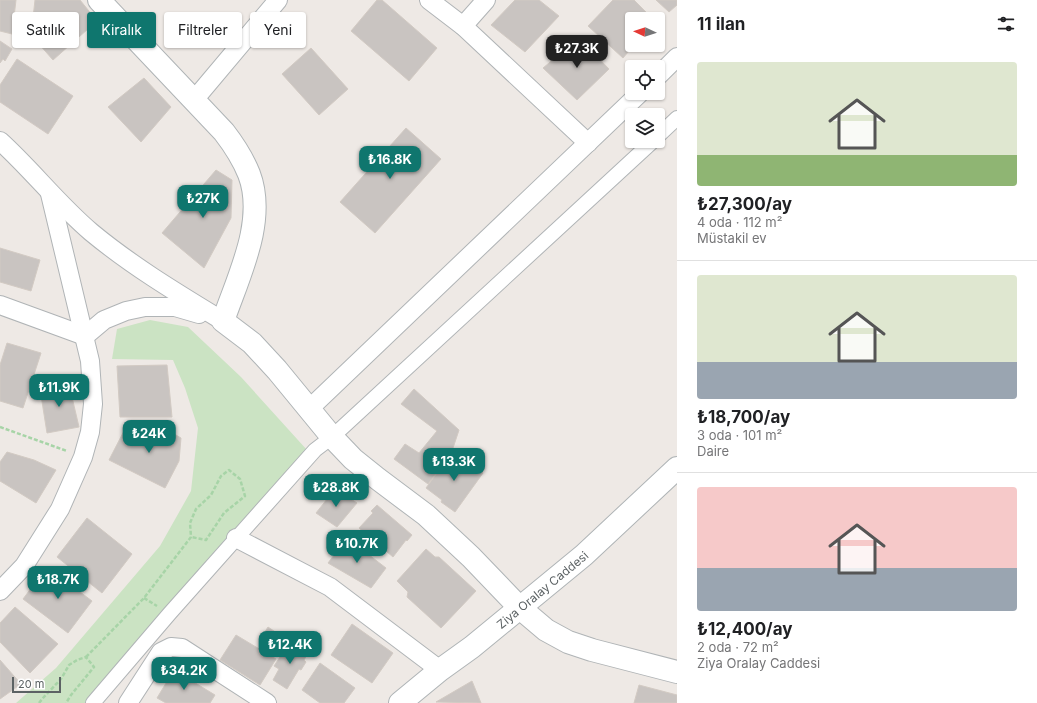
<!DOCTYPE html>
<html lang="tr">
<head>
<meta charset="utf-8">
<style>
	body { margin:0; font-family:Inter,sans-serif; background:#f2f2f2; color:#202124; height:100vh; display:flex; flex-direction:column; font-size:15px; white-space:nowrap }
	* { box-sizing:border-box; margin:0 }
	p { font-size:13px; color:#757577 }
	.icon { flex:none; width:22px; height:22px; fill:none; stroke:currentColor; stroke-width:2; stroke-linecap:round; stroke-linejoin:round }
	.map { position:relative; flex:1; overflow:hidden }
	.details { display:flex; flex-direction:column; background:#fff; width:360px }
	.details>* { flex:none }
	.hud { position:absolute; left:12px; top:12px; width:380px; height:36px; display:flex; gap:8px }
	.needle { width:26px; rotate:274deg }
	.tools { position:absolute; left:625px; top:12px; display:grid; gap:8px }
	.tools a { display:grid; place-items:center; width:40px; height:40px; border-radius:4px; background:#fff; box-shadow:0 1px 3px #0004; font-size:20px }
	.scale { position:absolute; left:12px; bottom:10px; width:49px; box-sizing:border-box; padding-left:4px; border:2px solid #5c6264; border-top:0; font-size:11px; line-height:14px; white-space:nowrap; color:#5c6264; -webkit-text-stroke:3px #fff; paint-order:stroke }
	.price { position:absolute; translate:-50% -34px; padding:0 9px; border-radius:8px; background:#0f766e; color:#fff; font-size:13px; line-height:26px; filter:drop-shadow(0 1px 2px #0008) }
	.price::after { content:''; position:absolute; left:50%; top:24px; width:12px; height:9px; margin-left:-6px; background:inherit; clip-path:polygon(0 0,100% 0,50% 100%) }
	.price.current { background:#222; color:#fff }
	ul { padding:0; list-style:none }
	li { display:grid; align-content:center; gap:8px; height:212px; padding:0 20px }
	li+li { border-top:1px solid #e0e0e0 }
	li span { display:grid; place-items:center; height:124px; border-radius:4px; color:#555 }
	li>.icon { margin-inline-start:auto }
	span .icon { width:72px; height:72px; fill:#fffc; stroke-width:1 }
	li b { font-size:17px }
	h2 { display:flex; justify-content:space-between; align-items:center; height:48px; padding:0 20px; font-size:17px }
	.pill { padding:0 14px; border-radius:4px; background:#fff; box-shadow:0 1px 3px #0004; font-size:14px; line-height:36px }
	.pill.current { background:#0f766e; color:#fff }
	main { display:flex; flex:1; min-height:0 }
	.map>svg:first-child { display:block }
</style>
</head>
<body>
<main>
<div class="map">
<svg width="677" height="703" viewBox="0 0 677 703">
	<rect width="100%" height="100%" fill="#eee9e5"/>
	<polygon fill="#cbe3c3" points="150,320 188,327 241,377 307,450 89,703 16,703 56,668 160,546 191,491 198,428 185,388 173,360 112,359 117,329"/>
	<g fill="#c9c4c1" stroke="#d2cac3">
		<polygon points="0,0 16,0 12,34 0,31"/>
		<polygon points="35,0 80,0 97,21 53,60 31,35"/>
		<polygon points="377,0 382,0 437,48 409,81 351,31"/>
		<polygon points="515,0 539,0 559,16 525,52 491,25"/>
		<polygon points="613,0 634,0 653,19 632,19 632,45 634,45 623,58 588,26"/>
		<polygon points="656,0 677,0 677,5 669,12"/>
		<polygon points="579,38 609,69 577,100 543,68"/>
		<polygon points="0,41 12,49 5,61 3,59 0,63"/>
		<polygon points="311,48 348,89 319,115 282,74"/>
		<polygon points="17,59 73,96 48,134 0,102 0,85"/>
		<polygon points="144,78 171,107 141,142 108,107"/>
		<polygon points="406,128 441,159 375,233 340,202"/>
		<polygon points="216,170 232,180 231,218 204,268 162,233"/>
		<polygon points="0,248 40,260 31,291 0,282"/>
		<polygon points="7,343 41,353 23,408 0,401 0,365"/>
		<polygon points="167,365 172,417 120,417 117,366"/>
		<polygon points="68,380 79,427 47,433 40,389"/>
		<polygon points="414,389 459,430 451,454 428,484 394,459 405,444 419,453 437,431 401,404"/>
		<polygon points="126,427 169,431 181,438 179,461 165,488 109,460"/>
		<polygon points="7,452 34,460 56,470 36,503 0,481 0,462"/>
		<polygon points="451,454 466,465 467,462 483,473 455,512 441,502 442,500 426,488"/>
		<polygon points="335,489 357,503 337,527 316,513"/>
		<polygon points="377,505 412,535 407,541 406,540 393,557 359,528 373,513 371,511"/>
		<polygon points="87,518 132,554 102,593 57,557"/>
		<polygon points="347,538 386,568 371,588 328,563"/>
		<polygon points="426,549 435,557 439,557 476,591 441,628 407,597 408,592 397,581"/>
		<polygon points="47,567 92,601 68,633 23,599"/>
		<polygon points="15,607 58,644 30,673 0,642 0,623"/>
		<polygon points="352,624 393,653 372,683 331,655"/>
		<polygon points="268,627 290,642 282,654 261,638"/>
		<polygon points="236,635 276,659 260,685 220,660"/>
		<polygon points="290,642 308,653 304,660 306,662 301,670 299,669 287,689 273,680 279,669 274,666"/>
		<polygon points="0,660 21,684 0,699"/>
		<polygon points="320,663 355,688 344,703 320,703 302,690"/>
		<polygon points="174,670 215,695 210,703 166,703 157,698"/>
		<polygon points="472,681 481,703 436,702"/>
		<polygon points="639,685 677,695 677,703 634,703"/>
	</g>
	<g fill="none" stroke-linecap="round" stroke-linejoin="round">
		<defs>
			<g id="pedestrian">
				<polyline points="658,136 677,118"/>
				<polyline points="93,703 170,613 315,450 332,437 653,141"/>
			</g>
			<g id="minor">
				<polyline points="429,0 463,26 588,143"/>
				<polyline points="463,26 486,0"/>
				<polyline points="658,76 677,57"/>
				<polyline points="194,100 278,0"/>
				<path d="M0 141C32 170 58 204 91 232 132 266 177 293 223 321"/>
				<polyline points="0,305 85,336"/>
				<polyline points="85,336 104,320 126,311 145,307 175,307 199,314"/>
				<polyline points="308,410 640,93"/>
				<polyline points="236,538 330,587 440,670"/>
				<polyline points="0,591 24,566 60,509 83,457 90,432 93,404 90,361 50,194"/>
				<polyline points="128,703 161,652 171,647 182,648 267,703"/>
			</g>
			<polyline id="tertiary" points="520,608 546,630 568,642 592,650 677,672"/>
			<g id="secondary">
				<path d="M99 0 224 132C234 145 243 159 249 174 267 221 238 277 223 321L252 343 277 370 332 437 353 459 378 479 426 515 471 557 520 608"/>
				<path id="s1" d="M400 703 440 670 472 647 584 555 677 468"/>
			</g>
		</defs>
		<use href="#pedestrian" stroke="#b0b4b6" stroke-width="16"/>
		<use href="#minor" stroke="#b0b4b6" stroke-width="20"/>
		<use href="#tertiary" stroke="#b0b4b6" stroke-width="24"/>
		<use href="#secondary" stroke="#afb4b6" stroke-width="24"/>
		<g stroke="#a7d4a7" stroke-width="2.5" stroke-dasharray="4 2" stroke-linecap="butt">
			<polyline points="0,427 67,451"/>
			<polyline points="144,598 157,606"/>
			<polyline points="86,657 144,598 191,537 190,523 196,509 211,495 221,476 229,470 240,479 245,496 224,513 206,540 191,537"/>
			<polyline points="39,703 43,698 61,679 69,665 77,660 86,657 94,667 71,695 66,703"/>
		</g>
		<use href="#pedestrian" stroke="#fff" stroke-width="14"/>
		<use href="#minor" stroke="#fff" stroke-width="18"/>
		<use href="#tertiary" stroke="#fff" stroke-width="22"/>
		<use href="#secondary" stroke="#fff" stroke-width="22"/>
	</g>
	<g text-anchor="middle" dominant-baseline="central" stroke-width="3.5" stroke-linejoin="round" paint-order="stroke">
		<g font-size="12" fill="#5c6264" stroke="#fff">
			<text stroke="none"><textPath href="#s1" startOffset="182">Ziya Oralay Caddesi</textPath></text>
		</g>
	</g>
</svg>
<div class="tools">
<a><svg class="needle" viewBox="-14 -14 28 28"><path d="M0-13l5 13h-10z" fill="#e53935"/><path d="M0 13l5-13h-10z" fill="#757577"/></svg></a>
<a><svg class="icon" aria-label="locate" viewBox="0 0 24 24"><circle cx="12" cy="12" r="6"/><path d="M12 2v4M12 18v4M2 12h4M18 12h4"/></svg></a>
<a><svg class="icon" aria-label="layers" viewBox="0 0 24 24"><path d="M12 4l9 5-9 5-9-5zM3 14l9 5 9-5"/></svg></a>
</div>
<div class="scale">20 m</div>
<b class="price current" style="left:577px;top:69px">₺27.3K</b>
<b class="price" style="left:390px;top:180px">₺16.8K</b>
<b class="price" style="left:203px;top:219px">₺27K</b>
<b class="price" style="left:59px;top:408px">₺11.9K</b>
<b class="price" style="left:149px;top:454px">₺24K</b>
<b class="price" style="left:454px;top:482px">₺13.3K</b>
<b class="price" style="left:336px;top:508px">₺28.8K</b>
<b class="price" style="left:357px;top:564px">₺10.7K</b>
<b class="price" style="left:58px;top:600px">₺18.7K</b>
<b class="price" style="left:290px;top:665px">₺12.4K</b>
<b class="price" style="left:184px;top:691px">₺34.2K</b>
<div class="hud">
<a class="pill">Satılık</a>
<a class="pill current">Kiralık</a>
<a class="pill">Filtreler</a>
<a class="pill">Yeni</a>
</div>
</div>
<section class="details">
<h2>11 ilan<svg class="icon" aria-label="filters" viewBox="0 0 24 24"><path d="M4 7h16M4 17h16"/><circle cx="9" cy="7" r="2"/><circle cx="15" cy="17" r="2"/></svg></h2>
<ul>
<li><span style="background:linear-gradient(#dfe7d0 75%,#8fb573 0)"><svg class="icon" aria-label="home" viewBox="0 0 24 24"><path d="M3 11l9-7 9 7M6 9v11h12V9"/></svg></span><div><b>₺27,300/ay</b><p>4 oda · 112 m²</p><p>Müstakil ev</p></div></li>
<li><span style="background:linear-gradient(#dfe7d0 70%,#9aa5b1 0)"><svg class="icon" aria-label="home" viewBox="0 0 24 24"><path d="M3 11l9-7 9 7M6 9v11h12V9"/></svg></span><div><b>₺18,700/ay</b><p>3 oda · 101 m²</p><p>Daire</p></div></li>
<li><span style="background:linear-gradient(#f6c9c9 65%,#9aa5b1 0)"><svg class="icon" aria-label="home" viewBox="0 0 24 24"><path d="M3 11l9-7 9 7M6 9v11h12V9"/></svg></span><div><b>₺12,400/ay</b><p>2 oda · 72 m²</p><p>Ziya Oralay Caddesi</p></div></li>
</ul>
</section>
</main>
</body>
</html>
